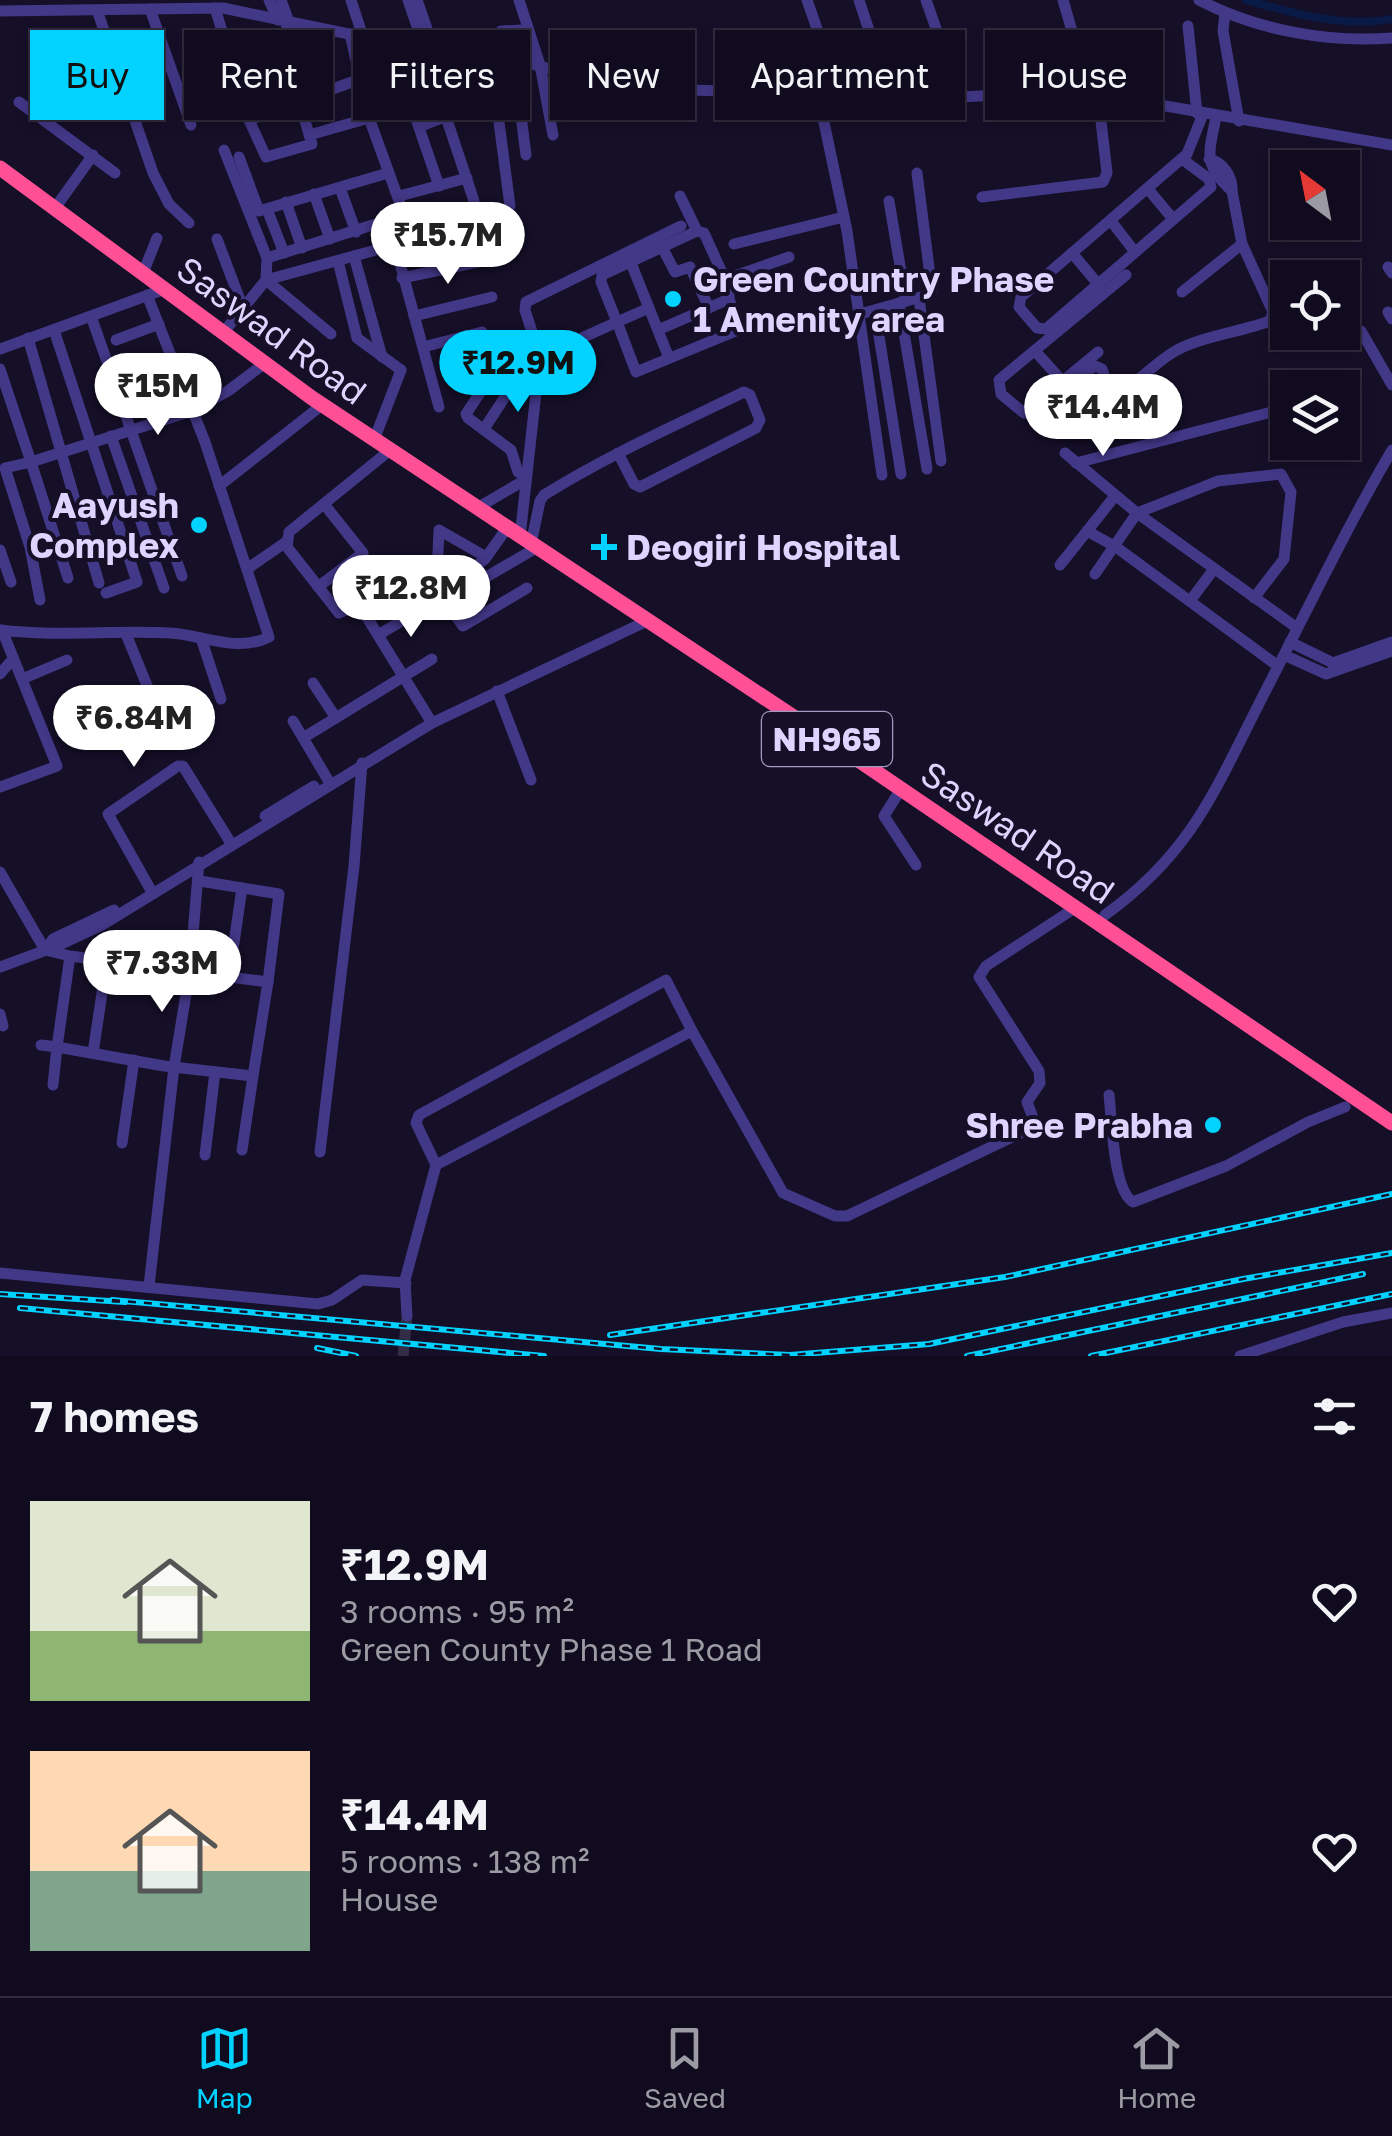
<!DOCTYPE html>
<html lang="en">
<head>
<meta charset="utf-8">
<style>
	body { margin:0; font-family:"Golos Text",sans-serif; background:#1e192b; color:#f1f3f6; height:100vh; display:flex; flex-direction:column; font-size:38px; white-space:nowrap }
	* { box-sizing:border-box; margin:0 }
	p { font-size:32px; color:#9c9ba4 }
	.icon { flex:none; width:55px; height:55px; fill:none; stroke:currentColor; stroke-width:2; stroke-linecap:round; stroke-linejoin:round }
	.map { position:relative; height:1356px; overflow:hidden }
	.sheet { display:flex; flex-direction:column; background:#100b1e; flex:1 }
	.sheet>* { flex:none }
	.banner { position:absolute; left:30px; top:30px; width:1332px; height:90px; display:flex; gap:20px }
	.needle { width:65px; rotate:328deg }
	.buttons { position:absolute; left:1270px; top:150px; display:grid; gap:20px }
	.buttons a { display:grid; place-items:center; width:90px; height:90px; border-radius:0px; background:#100b1e; box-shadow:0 5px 15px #0003,0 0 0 2px #302b3c; font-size:50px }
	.price { position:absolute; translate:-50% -85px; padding:0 22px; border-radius:35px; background:#fff; color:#222; font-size:32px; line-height:65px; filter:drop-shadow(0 2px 5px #0008) }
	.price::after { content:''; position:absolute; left:50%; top:60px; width:30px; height:22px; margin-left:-15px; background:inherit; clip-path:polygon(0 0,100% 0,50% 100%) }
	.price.current { background:#01d2ff; color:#111 }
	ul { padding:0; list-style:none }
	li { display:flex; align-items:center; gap:30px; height:250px; padding:0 30px }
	li span { display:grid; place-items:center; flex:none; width:280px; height:200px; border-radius:0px; color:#555 }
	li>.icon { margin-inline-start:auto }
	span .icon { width:120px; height:120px; fill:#fffc; stroke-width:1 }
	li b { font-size:42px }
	h2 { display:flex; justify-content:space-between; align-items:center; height:120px; padding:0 30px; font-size:42px }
	.chip { padding:0 35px; border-radius:0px; background:#100b1e; box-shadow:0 5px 15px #0003,0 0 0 2px #302b3c; font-size:35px; line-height:90px }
	.chip.current { background:#01d2ff; color:#111 }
	.tab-bar { display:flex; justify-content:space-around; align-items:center; height:140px; border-top:2px solid #302b3c; background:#100b1e; font-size:28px; color:#9c9ba4 }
	.tab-bar a { display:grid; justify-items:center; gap:5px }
	.tab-bar .current { color:#01d2ff }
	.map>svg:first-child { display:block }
</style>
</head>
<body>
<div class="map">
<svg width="1392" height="1356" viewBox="0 0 1392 1356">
	<rect width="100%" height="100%" fill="#150f28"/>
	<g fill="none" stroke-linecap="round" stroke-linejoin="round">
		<path stroke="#091a47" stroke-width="8" d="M1246 0C1292 13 1345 28 1392 19"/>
		<polyline stroke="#332d48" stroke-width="11" stroke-dasharray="11 5.5" stroke-linecap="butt" points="403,1356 407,1316"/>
		<g stroke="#423888" stroke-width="11">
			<polyline points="269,0 278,20"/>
			<polyline points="281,0 289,22"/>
			<polyline points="351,0 363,37"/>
			<polyline points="408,0 425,50"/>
			<polyline points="417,0 435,52"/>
			<polyline points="519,0 540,65 553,135"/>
			<polyline points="807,0 831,69 836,95"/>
			<polyline points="859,0 877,55 881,96"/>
			<polyline points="926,0 960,97"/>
			<polyline points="1063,0 1090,93"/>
			<path d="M1199 0C1257 30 1327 43 1392 38"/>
			<polyline points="215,8 249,120 266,157 312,144 299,101"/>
			<polyline points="150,9 191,125"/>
			<polyline points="97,10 153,173 169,204 189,223"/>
			<polyline points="0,11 223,8 474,60 528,63 603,83 650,89 960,97 1079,91 1392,145"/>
			<polyline points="1225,13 1223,31 1239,121"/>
			<polyline points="285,21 304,76"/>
			<polyline points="1188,26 1197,113"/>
			<polyline points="501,31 523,30"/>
			<polyline points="1140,36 1152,105"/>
			<polyline points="390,43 439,186"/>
			<polyline points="491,61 510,206"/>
			<polyline points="514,62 526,155"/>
			<polyline points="818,94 847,231 882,475"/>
			<polyline points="19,102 115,173"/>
			<polyline points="249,120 360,79"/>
			<polyline points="419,127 442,118 447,120 474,201"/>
			<polyline points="309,135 369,118"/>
			<polyline points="239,157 259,211 388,173"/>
			<polyline points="1182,159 1209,179 1211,187 1046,329 1037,328 1019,307 1021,297 1187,154 1203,114"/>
			<path d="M1209 159C1223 162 1233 177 1232 191 1202 164 1209 153 1216 117"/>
			<polyline points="340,188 356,232"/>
			<polyline points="1148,189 1173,219"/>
			<polyline points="314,194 330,239"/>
			<polyline points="403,195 467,178"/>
			<polyline points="680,196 697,231"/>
			<polyline points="982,197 1103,182 1107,173 1098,95"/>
			<polyline points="889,201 906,301"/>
			<polyline points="286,202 302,248"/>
			<polyline points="55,208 93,155"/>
			<polyline points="267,209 284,253"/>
			<polyline points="1111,221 1135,252"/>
			<polyline points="217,239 243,308"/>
			<polyline points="734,244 844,217"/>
			<polyline points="395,245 439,407"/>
			<polyline points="662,247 675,272 690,267 709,308"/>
			<polyline points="1072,253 1098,284"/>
			<polyline points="354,256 382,357"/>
			<polyline points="267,258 395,218 402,209 369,118 350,34"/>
			<polyline points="338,261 357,338 401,370"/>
			<polyline points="631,263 669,358"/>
			<polyline points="1388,267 1392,273"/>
			<polyline points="143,273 157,238"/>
			<polyline points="402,278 487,260"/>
			<polyline points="726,279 789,257"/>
			<polyline points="266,280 486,220"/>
			<polyline points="266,280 331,334"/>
			<polyline points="1182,292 1242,244 1232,191"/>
			<polyline points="919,298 941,461"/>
			<polyline points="729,299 740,329"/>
			<polyline points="899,303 927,469"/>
			<polyline points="649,308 617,322 636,372 765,319"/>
			<polyline points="875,311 901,474"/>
			<polyline points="1388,312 1392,319"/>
			<polyline points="860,314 928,295 932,291 917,173"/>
			<polyline points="91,316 182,576"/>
			<polyline points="414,316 492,297"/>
			<polyline points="54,330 137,582 106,593"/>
			<polyline points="1361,331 1392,385"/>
			<polyline points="223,333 266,280 267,258 224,150"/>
			<polyline points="28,338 99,583"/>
			<polyline points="116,340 159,324"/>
			<polyline points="423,347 482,332"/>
			<polyline points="0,349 165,289"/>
			<polyline points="1035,351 1063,382"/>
			<polyline points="1098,352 1024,413 1001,394 999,380 1126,275"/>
			<polyline points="540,357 617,322 601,282 602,275 697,231 704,233 729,288 729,299 658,330"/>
			<polyline points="0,369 31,462 192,411 228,391 265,363"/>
			<polyline points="1079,377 1095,366 1102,369 1112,401"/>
			<path d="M1054 389 1072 417C1114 410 1138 375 1172 353 1197 337 1241 332 1270 321L1273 312 1242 244"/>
			<polyline points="484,429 518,377 502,365 497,367 466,414 468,418 511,450 518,472 525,476"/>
			<polyline points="111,436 164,588"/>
			<polyline points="374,440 401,370"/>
			<polyline points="389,451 289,532 287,547 339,613 405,584"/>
			<polyline points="1065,453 1137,513 1095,574"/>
			<polyline points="1076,463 1283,409"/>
			<polyline points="219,486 322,405"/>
			<polyline points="477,508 525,480"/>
			<polyline points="1087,531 1116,547 1278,666"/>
			<polyline points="520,537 540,357 525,310 526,302 681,226"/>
			<path d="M531 544 540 501 544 495C608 455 676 425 744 392L750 395 760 420 756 428 640 487 634 484 618 453"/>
			<polyline points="0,550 11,582"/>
			<polyline points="486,557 439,530 437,576 451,586 485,559 507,528"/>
			<polyline points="1060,565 1115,496"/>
			<polyline points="247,569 286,542"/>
			<polyline points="318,587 363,553 324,504"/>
			<polyline points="527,588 463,626 445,601 536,548"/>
			<polyline points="1254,598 1284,559 1291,492 1281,474 1218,481 1137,513 1297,628"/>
			<polyline points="40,600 30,547 5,468 31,462 68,578"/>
			<polyline points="1190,601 1214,569"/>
			<polyline points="360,606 432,723"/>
			<path d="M0 630C57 637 114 630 170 633 204 635 237 653 269 637L205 442 147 295"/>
			<polyline points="126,634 157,710"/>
			<polyline points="378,635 422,609"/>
			<polyline points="201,638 221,699"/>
			<polyline points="1290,642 1333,663 1392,642"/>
			<polyline points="1284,655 1326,674 1392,651"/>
			<polyline points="0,674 13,659"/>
			<polyline points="22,679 67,660"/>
			<polyline points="313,683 336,718"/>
			<polyline points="497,691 531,780"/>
			<polyline points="293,721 331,785"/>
			<polyline points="303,738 432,659"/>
			<polyline points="0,787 57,766 2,630"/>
			<polyline points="901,789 884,816 916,865"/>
			<polyline points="265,816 314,786"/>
			<polyline points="0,872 45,950 70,956 268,982 253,1076 164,1066 57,1047 70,956"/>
			<polyline points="200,881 279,894 268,982"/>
			<polyline points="153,894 108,814 178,766 183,766 232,845"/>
			<path d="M1105 915C1194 851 1216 787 1264 694 1306 613 1345 530 1392 450"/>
			<polyline points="45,950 53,939 114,910"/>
			<polyline points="0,967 57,946 102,925 432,723 647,621"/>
			<polyline points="229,977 242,888"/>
			<polyline points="0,1014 3,1026"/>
			<polyline points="692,1031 666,980 419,1115 416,1123 436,1165 692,1031 783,1193 835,1216 847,1216 1033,1127 1035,1123 1027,1102 1040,1083 1039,1071 979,977 986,966 1075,908"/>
			<polyline points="41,1045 57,1047 53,1085"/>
			<polyline points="93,1053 107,960"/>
			<path d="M1109 1095C1112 1120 1113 1190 1133 1202L1226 1166 1308 1122 1345 1107"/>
			<polyline points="122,1143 134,1060"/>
			<polyline points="242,1150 253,1076"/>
			<polyline points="320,1152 354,866 362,763"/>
			<polyline points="205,1155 215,1072"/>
			<polyline points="0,1273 318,1304 332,1300 362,1280 406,1283"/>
			<polyline points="149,1286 174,1067 190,970 199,862"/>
			<polyline points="407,1316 405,1280 436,1165"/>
			<polyline points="1240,1356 1343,1322 1392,1313"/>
		</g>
		<polyline stroke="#ff5096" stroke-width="15" points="0,168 312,398 854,757 1392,1123"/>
		<defs>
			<g id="rail">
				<polyline points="0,1294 125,1302"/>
				<polyline points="112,1300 661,1349 790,1355 929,1344 1243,1279 1392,1253"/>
				<polyline points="20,1308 544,1356"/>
				<polyline points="610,1335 1005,1277 1392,1194"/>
				<polyline points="317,1348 356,1356"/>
				<polyline points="967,1356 1363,1274"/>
				<polyline points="1091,1356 1392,1294"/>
			</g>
		</defs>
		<use href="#rail" stroke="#01d2ff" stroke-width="6"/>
		<use href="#rail" stroke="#150f28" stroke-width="2.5" stroke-dasharray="8" stroke-linecap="butt"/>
	</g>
	<g fill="#01d2ff" stroke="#150f28" stroke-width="4">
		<circle cx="673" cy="299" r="10"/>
		<circle cx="199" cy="525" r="10"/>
		<path d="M599 532h10v10h10v10h-10v10h-10v-10h-10v-10h10z"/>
		<circle cx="1213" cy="1125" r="10"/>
	</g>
	<g text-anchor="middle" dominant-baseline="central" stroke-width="8" stroke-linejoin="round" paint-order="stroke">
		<rect fill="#150f28" stroke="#a19abe" stroke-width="2.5" x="762" y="712" width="130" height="54" rx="8"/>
		<g font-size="32" font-weight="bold" fill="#ddd5ff">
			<text x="827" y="739">NH965</text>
		</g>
		<g font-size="35" font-weight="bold" fill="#ddd5ff" stroke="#150f28" text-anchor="start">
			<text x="693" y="279">Green Country Phase<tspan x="693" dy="40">1 Amenity area</tspan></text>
			<text x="179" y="505" text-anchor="end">Aayush<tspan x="179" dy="40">Complex</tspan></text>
			<text x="626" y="547">Deogiri Hospital</text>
			<text x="1193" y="1125" text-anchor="end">Shree Prabha</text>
		</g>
		<g font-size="35" fill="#ddd5ff" stroke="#150f28">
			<text transform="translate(272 330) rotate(36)">Saswad Road</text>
			<text transform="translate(1018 832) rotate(34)">Saswad Road</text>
		</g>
	</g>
</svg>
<div class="buttons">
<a><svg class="needle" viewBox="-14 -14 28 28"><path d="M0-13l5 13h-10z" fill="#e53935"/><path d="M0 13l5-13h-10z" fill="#9c9ba4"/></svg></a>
<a><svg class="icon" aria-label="locate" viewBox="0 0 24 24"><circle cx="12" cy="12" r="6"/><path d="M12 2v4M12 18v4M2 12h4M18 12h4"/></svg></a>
<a><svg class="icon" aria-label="layers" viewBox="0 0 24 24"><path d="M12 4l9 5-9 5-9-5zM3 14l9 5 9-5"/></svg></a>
</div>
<b class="price" style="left:448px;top:287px">₹15.7M</b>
<b class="price current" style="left:518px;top:415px">₹12.9M</b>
<b class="price" style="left:158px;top:438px">₹15M</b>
<b class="price" style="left:1103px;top:459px">₹14.4M</b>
<b class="price" style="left:411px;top:640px">₹12.8M</b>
<b class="price" style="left:134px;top:770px">₹6.84M</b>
<b class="price" style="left:162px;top:1015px">₹7.33M</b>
<div class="banner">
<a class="chip current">Buy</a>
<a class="chip">Rent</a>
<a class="chip">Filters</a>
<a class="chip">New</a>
<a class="chip">Apartment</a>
<a class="chip">House</a>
</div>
</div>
<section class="sheet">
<h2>7 homes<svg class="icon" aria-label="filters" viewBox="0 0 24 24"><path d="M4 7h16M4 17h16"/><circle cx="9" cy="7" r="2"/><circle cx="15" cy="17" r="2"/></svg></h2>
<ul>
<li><span style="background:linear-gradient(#dfe7d0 65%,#8fb573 0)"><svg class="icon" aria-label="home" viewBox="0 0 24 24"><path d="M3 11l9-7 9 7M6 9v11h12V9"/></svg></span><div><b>₹12.9M</b><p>3 rooms · 95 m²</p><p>Green County Phase 1 Road</p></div><svg class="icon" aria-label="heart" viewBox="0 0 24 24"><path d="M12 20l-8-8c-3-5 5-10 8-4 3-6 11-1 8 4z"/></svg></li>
<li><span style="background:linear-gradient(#ffd9b3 60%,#7fa58c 0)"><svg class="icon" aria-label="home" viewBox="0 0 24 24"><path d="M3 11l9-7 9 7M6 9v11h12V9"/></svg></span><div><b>₹14.4M</b><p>5 rooms · 138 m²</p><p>House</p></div><svg class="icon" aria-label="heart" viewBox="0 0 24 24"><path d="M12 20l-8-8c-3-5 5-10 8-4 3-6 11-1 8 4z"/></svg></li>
</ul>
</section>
<nav class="tab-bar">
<a class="current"><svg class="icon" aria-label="map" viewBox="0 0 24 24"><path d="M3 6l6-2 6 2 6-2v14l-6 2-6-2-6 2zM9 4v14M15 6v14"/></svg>Map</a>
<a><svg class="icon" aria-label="saved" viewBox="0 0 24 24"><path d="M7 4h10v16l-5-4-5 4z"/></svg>Saved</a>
<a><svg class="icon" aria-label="home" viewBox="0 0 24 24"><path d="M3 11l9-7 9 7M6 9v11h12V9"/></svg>Home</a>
</nav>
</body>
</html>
